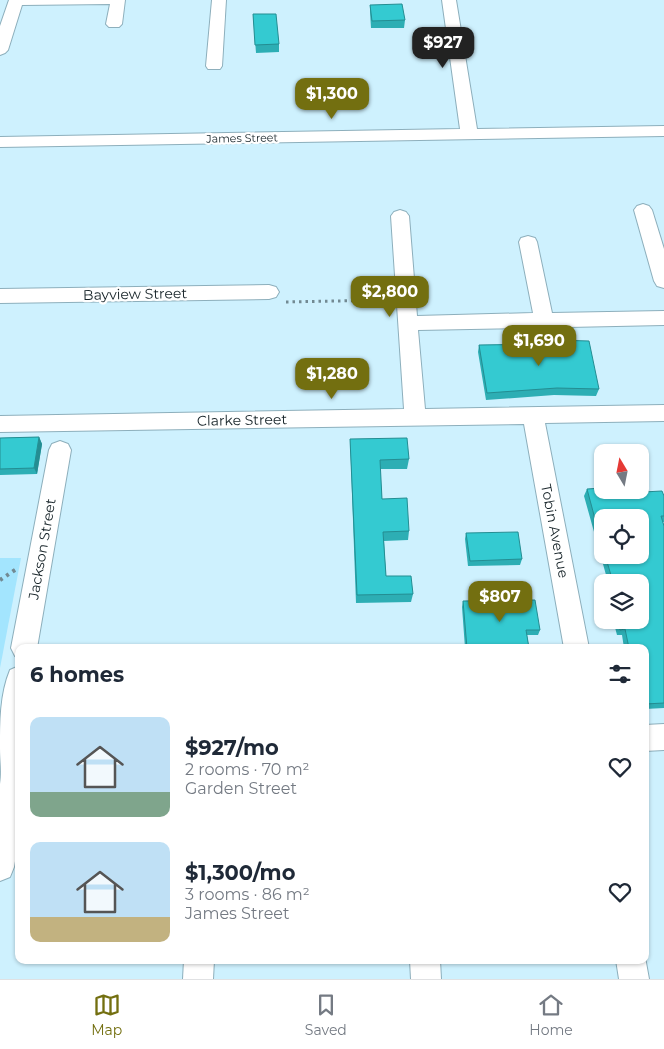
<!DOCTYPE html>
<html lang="en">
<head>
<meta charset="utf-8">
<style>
	body { margin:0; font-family:Montserrat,sans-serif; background:#f2f2f3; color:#1f2937; height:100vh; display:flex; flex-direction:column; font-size:19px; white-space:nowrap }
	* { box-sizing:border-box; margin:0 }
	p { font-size:16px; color:#747a83 }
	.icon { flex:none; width:28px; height:28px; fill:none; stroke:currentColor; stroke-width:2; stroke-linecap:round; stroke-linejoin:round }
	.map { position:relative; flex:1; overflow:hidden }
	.side { position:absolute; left:15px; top:644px; width:634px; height:320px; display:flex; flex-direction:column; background:#fff; border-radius:10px; box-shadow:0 1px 4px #0004 }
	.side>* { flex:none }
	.needle { width:32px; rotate:350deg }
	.tools { position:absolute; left:594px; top:444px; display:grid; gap:10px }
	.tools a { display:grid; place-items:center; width:55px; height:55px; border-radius:10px; background:#fff; box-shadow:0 1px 4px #0004; font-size:25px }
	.price { position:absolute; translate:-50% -42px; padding:0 11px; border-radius:10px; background:#736f10; color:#fff; font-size:16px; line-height:32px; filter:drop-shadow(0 1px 2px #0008) }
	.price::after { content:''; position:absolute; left:50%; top:30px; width:15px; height:11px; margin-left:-8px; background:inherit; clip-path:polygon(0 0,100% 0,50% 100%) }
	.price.active { background:#222; color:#fff }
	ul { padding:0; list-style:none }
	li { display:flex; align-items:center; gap:15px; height:125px; padding:0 15px }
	li span { display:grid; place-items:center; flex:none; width:140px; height:100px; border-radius:10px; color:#555 }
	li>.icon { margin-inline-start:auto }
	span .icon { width:60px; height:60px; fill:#fffc; stroke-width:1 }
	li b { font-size:21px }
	h2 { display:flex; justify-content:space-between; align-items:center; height:60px; padding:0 15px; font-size:21px }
	.tabs { display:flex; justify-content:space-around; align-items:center; height:70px; border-top:1px solid #e0e1e3; background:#fff; font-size:14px; color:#747a83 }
	.tabs a { display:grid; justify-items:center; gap:2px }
	.tabs .active { color:#736f10 }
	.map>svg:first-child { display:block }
</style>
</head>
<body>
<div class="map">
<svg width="664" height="979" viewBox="0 0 664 979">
	<rect width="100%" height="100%" fill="#cef1fe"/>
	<polygon fill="#a3e5fe" points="0,558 21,558 0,668"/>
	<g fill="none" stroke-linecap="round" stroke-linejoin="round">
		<defs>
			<g id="minor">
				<polygon points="9,0 125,0 122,24 119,27 109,27 106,24 110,4 22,5 8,50 5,53 0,55 0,26"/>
				<polygon points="212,0 226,0 222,66 220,69 208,69 206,66"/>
				<polygon points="442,0 456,0 477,129 664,126 664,136 0,147 0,137 460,129"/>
				<polygon points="643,204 649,206 652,210 664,249 664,288 657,286 654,281 634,210 637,206"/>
				<polygon points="400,210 406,212 409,216 417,316 533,313 519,242 521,238 528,236 535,238 537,242 552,313 664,311 664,325 418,330 425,409 664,405 664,421 545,423 589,648 564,648 524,424 0,432 0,416 404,409 391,216 394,212"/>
				<polygon points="269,285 276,287 279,292 276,297 269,299 0,303 0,289"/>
				<polygon points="60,441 68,444 71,450 37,648 19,648 19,658 15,656 11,648 49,450 52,444"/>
				<path d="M19 666V838L14 867 10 877 0 881V784C2 771 0 761 0 748 0 722 0 694 10 670Z"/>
				<polygon points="664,724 664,750 645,751 645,725"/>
				<polygon points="645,957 649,979 619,979 616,960 645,960"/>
				<polygon points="184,960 214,960 213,979 183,979"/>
				<polygon points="410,960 440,960 441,979 411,979"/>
			</g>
		</defs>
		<use href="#minor" stroke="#8dafbc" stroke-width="2"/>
		<g stroke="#728a93" stroke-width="3" stroke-dasharray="2.5 4" stroke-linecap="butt">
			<polyline points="286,302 387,300"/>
			<polyline points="13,571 15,570"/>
		</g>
		<polyline stroke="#728a93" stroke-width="4" stroke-dasharray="3 4.5" stroke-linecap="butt" points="0,580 15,570"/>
		<use href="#minor" fill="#fff" fill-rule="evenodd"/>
	</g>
	<g fill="#2daeb4" fill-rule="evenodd">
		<polygon points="370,5 405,20 404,28 371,28 370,12"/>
		<polygon points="253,14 279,44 279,52 256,53"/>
		<polygon points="556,340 599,389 596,396 554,395 486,400 478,352 479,345 555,344"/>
		<polygon points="39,437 42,444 37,474 0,475 0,438"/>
		<polygon points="350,439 409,459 407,469 380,469 382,499 409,531 408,540 384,541 386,576 413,594 411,602 356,603"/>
		<path d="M587 489 664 496V522H663L664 526V708L645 709V648H624L622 635H617L613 620H640V582H608L584 496ZM602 518 640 555H602Z"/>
		<polygon points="466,533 522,559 520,565 468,566 465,539"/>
		<polygon points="463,601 540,630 538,635 527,635 529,648 465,648 462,607"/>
		<polygon points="301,960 364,960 301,962"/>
	</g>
	<polygon fill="#248d92" points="39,437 42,444 37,474 34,468"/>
	<g fill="#34cad1" stroke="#248d92">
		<polygon points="402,4 405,20 372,21 370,5"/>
		<polygon points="253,14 276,14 279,44 255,45"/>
		<polygon points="556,340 589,341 599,389 557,388 487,393 479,345 557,344"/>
		<polygon points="39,437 34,468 0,469 0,438"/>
		<polygon points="407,438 409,459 380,460 382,499 407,498 409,531 383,532 386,576 411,576 413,594 357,595 350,439"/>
		<polygon points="640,486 641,486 643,492 662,491 664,496 664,516 661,516 664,526 664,703 645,704 645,648 629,648 625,629 620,630 618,620 640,620 640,582 613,582 605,555 640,555 640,518 602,518 602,545 587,489 602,488 602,490 640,490"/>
		<polygon points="518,532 522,559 470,561 466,533"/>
		<polygon points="535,600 540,630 526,630 529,648 467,648 463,601"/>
	</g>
	<g text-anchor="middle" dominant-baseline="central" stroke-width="4.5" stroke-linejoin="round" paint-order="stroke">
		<g font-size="11" fill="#162328" stroke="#fff">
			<text transform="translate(242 138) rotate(-1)">James Street</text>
		</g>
		<g font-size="14" fill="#162328" stroke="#fff">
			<text transform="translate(135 294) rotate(-1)">Bayview Street</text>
			<text transform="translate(242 420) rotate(-1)">Clarke Street</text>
			<text transform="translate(555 531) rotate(79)">Tobin Avenue</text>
			<text transform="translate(42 549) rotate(-80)">Jackson Street</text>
		</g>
	</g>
</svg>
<div class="tools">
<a><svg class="needle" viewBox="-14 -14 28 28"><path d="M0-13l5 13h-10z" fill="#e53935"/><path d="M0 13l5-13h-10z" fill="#747a83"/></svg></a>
<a><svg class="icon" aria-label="locate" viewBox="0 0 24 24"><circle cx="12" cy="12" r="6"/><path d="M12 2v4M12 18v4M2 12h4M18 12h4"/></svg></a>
<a><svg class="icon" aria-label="layers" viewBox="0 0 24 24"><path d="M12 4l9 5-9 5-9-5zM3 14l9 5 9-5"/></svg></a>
</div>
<b class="price active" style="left:443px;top:69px">$927</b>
<b class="price" style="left:332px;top:120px">$1,300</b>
<b class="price" style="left:390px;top:318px">$2,800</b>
<b class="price" style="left:539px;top:367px">$1,690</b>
<b class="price" style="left:332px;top:400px">$1,280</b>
<b class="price" style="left:500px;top:623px">$807</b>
<section class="side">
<h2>6 homes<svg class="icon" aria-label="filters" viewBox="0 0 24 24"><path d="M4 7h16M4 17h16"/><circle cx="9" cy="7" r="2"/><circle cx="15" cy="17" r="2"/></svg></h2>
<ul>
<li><span style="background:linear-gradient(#bfe0f5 75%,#7fa58c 0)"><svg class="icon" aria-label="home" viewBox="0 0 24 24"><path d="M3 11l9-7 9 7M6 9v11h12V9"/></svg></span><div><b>$927/mo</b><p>2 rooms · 70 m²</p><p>Garden Street</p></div><svg class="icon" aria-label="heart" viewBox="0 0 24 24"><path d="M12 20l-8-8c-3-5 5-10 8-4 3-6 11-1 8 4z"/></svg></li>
<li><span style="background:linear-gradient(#bfe0f5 75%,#c2b280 0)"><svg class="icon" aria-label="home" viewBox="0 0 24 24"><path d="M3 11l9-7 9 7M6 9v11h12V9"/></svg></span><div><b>$1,300/mo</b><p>3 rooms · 86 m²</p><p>James Street</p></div><svg class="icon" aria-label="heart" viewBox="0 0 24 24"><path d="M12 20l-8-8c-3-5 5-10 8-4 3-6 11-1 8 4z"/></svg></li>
</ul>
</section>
</div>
<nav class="tabs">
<a class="active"><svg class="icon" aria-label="map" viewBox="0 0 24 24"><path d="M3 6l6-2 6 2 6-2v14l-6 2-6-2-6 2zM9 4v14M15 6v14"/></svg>Map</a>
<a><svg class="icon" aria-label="saved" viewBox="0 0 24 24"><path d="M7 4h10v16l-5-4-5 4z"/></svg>Saved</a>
<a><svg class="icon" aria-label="home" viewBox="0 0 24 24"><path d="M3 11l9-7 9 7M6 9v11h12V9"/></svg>Home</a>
</nav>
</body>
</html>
